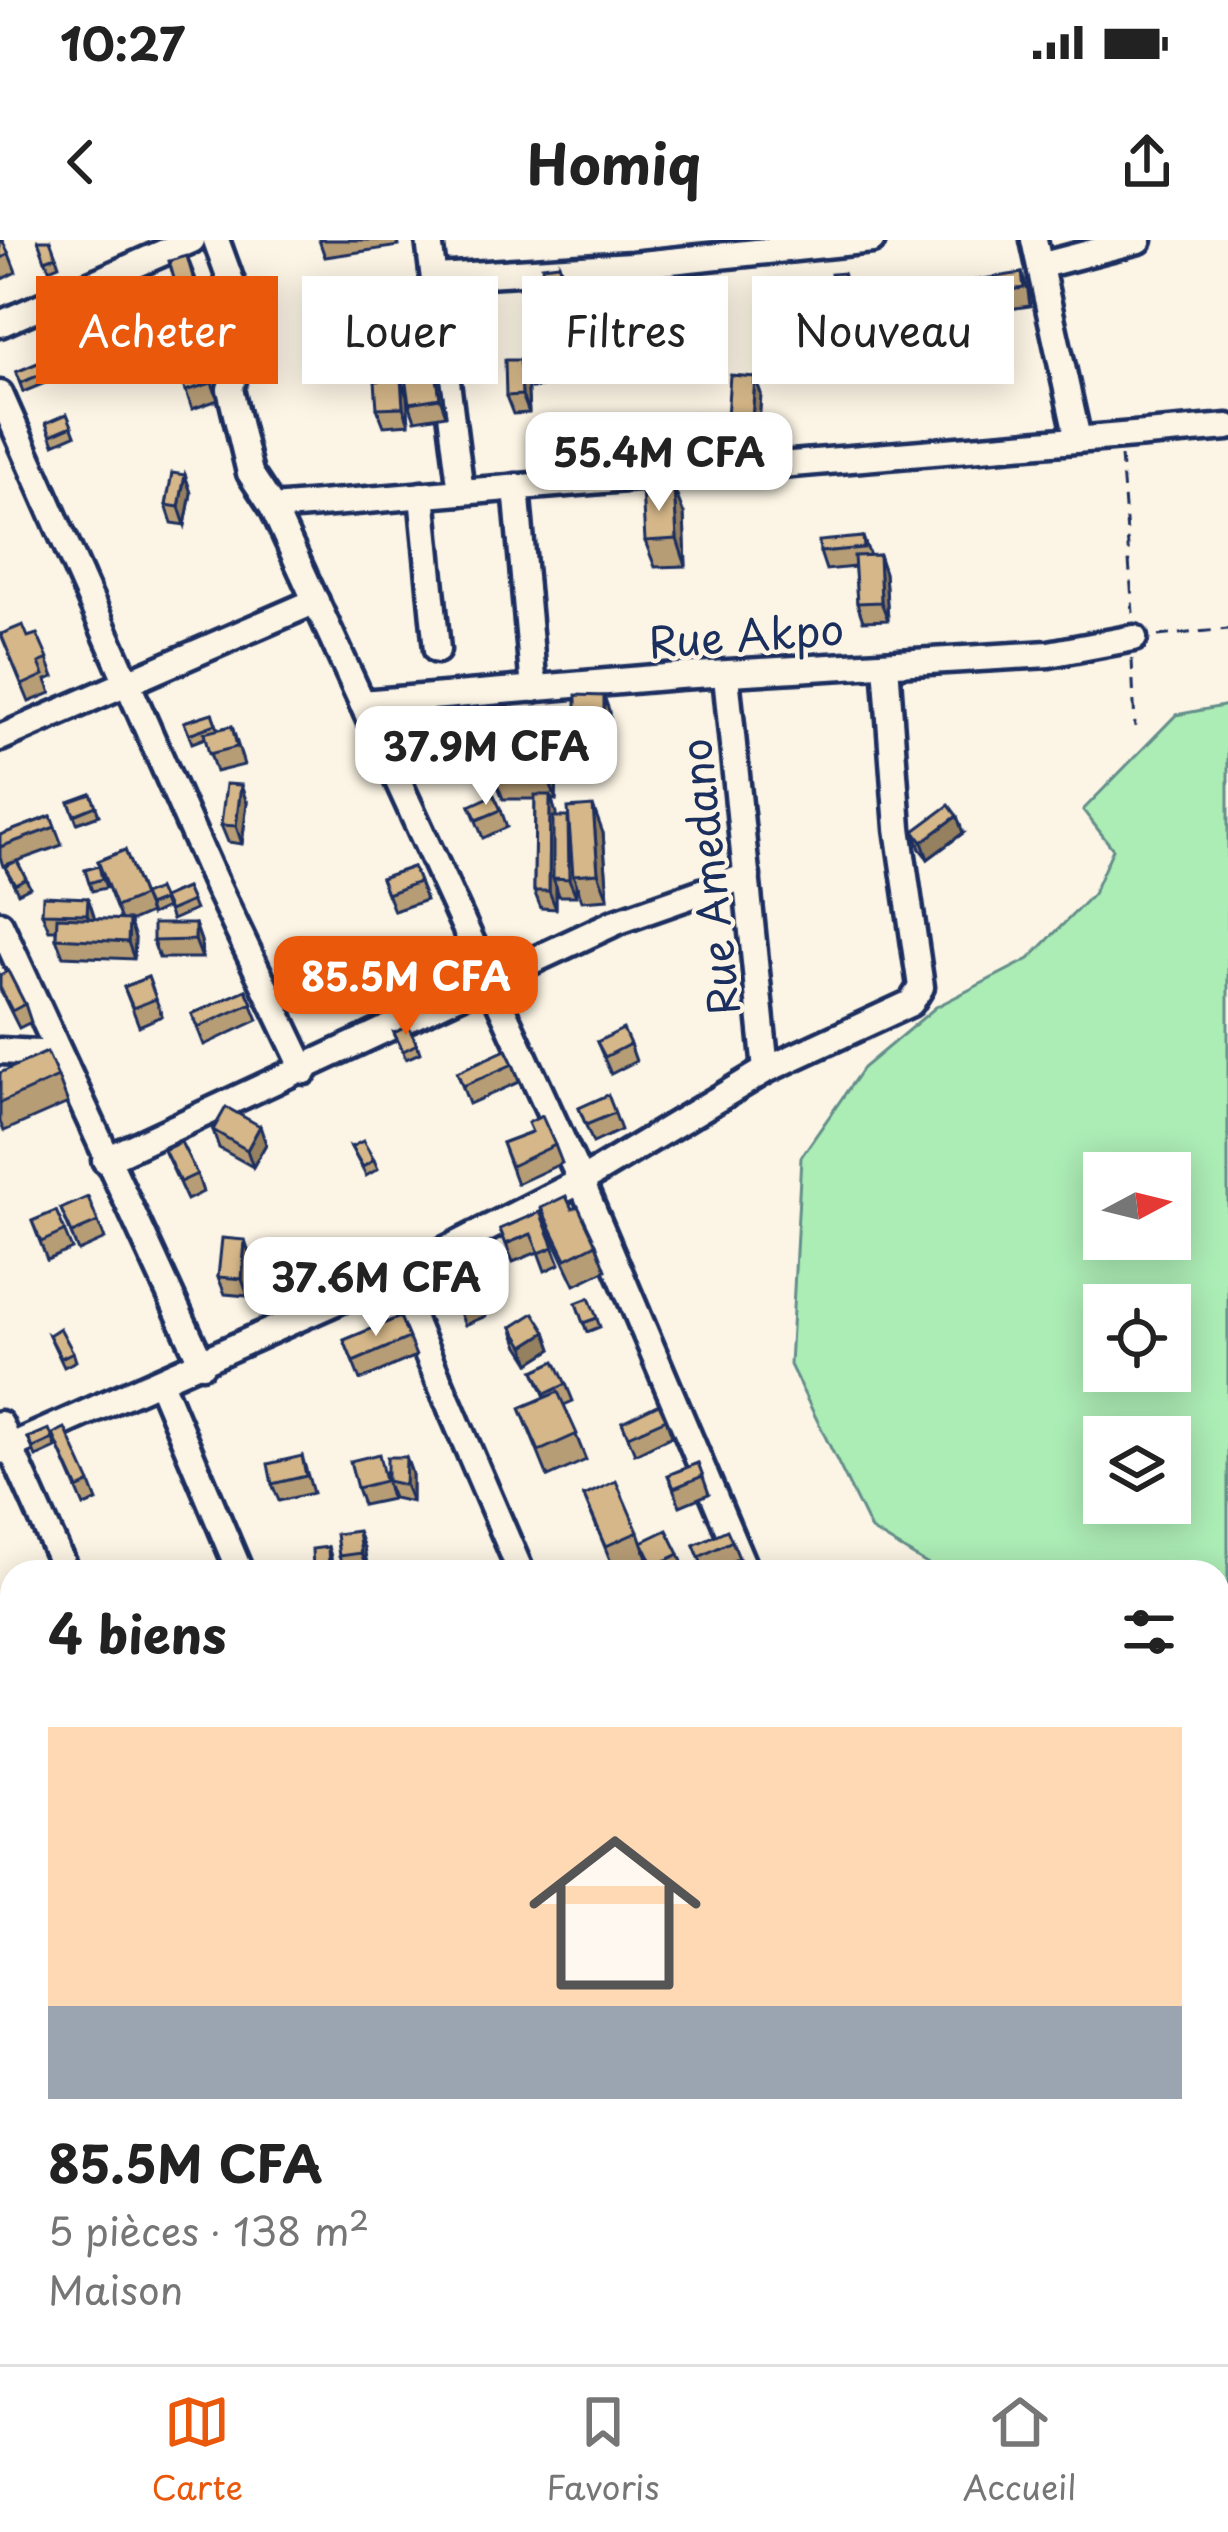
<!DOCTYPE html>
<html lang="fr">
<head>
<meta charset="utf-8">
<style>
	body { margin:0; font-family:"Playpen Sans",sans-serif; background:#f2f2f2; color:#222; height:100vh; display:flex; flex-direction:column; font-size:45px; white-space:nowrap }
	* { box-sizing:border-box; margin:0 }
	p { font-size:39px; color:#767676 }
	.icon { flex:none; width:66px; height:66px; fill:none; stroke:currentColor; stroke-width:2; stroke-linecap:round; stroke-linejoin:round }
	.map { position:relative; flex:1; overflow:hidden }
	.sheet { position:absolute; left:0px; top:1320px; width:1230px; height:804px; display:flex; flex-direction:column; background:#fff; border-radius:36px 36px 0 0; box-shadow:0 6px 30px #0003 }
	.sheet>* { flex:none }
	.hud { position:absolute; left:36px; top:36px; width:1158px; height:108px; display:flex; gap:24px }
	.needle { width:78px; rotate:83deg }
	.fabs { position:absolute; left:1083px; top:912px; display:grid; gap:24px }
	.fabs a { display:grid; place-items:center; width:108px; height:108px; border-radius:0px; background:#fff; box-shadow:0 6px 30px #0003; font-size:60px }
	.price { position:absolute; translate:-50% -102px; padding:0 27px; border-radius:24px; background:#fff; color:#222; font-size:39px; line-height:78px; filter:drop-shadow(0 3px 6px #0008) }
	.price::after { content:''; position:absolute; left:50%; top:72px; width:36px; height:27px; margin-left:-18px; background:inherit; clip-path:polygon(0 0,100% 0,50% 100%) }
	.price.selected { background:#ea580c; color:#fff }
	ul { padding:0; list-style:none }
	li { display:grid; align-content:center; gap:24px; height:636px; padding:0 48px }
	li span { display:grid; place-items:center; height:372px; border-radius:0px; color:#555 }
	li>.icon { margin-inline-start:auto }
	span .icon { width:216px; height:216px; fill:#fffc; stroke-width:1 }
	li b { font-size:51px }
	h2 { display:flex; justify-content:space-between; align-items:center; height:144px; padding:0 48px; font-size:51px }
	.tag { padding:0 42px; border-radius:0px; background:#fff; box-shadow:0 6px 30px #0003; font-size:42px; line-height:108px }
	.tag.selected { background:#ea580c; color:#fff }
	.status { display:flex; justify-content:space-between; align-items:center; height:84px; padding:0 60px; background:#fff; direction:ltr }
	.status svg { height:33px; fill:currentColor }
	header { display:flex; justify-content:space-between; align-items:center; height:156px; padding:0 48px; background:#fff; font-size:54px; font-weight:700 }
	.tabs { display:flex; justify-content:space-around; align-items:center; height:168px; border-top:3px solid #e0e0e0; background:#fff; font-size:33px; color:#767676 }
	.tabs a { display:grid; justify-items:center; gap:6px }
	.tabs .selected { color:#ea580c }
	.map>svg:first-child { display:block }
</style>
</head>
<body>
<div class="status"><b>10:27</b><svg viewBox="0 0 49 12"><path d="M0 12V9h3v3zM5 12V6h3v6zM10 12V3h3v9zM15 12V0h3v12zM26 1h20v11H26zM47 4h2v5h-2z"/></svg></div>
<header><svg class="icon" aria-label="back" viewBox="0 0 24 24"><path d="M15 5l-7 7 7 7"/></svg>Homiq<svg class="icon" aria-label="share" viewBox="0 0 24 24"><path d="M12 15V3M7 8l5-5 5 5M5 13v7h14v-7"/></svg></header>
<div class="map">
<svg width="1228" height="2124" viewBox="0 0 1228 2124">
	<rect width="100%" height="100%" fill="#fcf5e5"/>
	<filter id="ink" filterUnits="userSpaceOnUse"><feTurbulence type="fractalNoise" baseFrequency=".00833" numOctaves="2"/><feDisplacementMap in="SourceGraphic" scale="24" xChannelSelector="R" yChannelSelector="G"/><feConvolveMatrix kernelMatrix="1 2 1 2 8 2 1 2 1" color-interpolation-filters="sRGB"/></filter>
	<g filter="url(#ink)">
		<path fill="#acecb5" stroke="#648e8a" stroke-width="3" fill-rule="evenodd" d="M1228 465V1460L1218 1459V1332H940L871 1290 790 1125 801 917 863 828 936 767 1029 719 1093 654 1113 609 1083 570 1176 475ZM1104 933H1170V999H1104ZM1104 1065H1170V1131H1104ZM1104 1197H1170V1263H1104Z"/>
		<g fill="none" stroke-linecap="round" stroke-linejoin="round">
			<defs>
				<g id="minor">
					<polyline points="216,0 249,91 230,149 250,233 273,268 581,941 746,1332"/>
					<polyline points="429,0 461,252"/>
					<polyline points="1034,0 1078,199"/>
					<polyline points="1043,25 1139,0"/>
					<polyline points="436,37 632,25 872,0"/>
					<polyline points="0,84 192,0"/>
					<polyline points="0,154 215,642 305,831"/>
					<polyline points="516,247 534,449"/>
					<polyline points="422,255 437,410"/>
					<polyline points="273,268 1228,187"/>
					<polyline points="726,436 766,830"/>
					<polyline points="362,463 678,436 1049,414 1134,398"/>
					<polyline points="0,498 316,361"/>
					<polyline points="0,684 202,1124"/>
					<polyline points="0,811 59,814"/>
					<polyline points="105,920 616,682 747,636"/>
					<polyline points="394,1036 521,1332"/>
					<polyline points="160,1142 240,1332"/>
					<polyline points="0,1184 66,1332"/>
					<polyline points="0,1211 394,1036 581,941 766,830 911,763 921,747 898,588 886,424"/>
					<polyline points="1218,1532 1228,1536"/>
					<polyline points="1218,1696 1228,1692"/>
					<polyline points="0,1712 12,1712"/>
					<polyline points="0,1903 12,1904"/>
					<polyline points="1218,1915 1228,1914"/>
					<polyline points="450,2112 455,2124"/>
					<polyline points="693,2112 698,2124"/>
					<polyline points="855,2112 860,2124"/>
					<polyline points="0,2120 93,2124"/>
					<polyline points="184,2124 211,2112"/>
					<polyline points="1035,2124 1046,2119"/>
				</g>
			</defs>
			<use href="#minor" stroke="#1b2f5e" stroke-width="33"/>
			<g stroke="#1b2f5e" stroke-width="3" stroke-dasharray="12 9" stroke-linecap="butt">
				<polyline points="1121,216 1133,373"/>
				<polyline points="1158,396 1228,389"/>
				<polyline points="1132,419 1135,487"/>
			</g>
			<use href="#minor" stroke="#fcf5e5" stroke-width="24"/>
		</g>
		<g fill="#b79d76" stroke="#1b2f5e" stroke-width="3">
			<polygon points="0,0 9,14 16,32 0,40"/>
			<polygon points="38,0 56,16 59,25 49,29"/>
			<polygon points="319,0 398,0 399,6 325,17"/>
			<polygon points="559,24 565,41 569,79 552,81 546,64"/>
			<polygon points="843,33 849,50 855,105 842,106 836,89"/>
			<polygon points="1022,33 1028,51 1030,66 951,77 945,59"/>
			<polygon points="698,37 704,55 707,91 695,93 688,75"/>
			<polygon points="477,41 485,77 471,80 468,71"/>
			<polygon points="197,42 213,102 112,130 102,104 180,60"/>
			<polygon points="355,47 361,64 352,104 338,100 331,83"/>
			<polygon points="621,86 628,104 629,120 583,123 577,105"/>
			<polygon points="574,107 581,125 583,142 531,148 525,130"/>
			<polygon points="45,120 53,140 23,152 16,132"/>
			<polygon points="520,120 527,137 529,173 513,174 506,156"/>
			<polygon points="205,122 218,160 192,169 179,130"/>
			<polygon points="438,125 446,175 415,180 409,163"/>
			<polygon points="755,137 761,154 758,197 733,195 727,177"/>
			<polygon points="401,139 407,157 409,184 384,186 377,168"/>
			<polygon points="67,174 75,195 54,204 46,183"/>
			<polygon points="185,235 191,253 185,285 172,283 166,265"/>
			<polygon points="684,274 686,326 655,327 645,301"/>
			<polygon points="863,297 870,316 879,315 885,333 888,380 863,381 857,363 855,327 826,330 820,312"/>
			<polygon points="1,394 28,397 37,394 54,437 46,440 51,453 29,462"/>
			<polygon points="212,473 218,489 232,486 244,525 216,532 205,498 192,503 184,482"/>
			<polygon points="610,473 610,513 582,513 576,496"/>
			<polygon points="547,498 557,524 556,560 552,559 556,577 603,593 608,659 582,661 576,643 576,656 559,656 556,646 556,669 541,668 534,651 535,559 503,559 493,533"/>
			<polygon points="91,554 99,575 77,583 69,562"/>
			<polygon points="247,563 242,604 228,602 221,585"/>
			<polygon points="470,566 501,570 507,587 483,598"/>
			<polygon points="51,576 62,605 17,621 30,647 18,653 5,627 14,622 3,626 0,617 0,595"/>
			<polygon points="914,591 963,593 928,619 920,609"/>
			<polygon points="125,610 150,673 129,682 135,698 134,719 63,716 56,698 56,690 49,690 42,673 88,658 94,679 121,680 98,621"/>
			<polygon points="99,626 106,648 92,651 85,630"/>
			<polygon points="413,627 426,660 394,671 381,638"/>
			<polygon points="186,648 195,670 172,680 163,658"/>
			<polygon points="158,649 166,668 151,675 147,664"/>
			<polygon points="195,684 201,701 202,718 159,718 153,701"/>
			<polygon points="0,735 25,764 31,782 19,788 0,750"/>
			<polygon points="148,737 162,776 139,786 124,747"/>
			<polygon points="246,750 258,780 204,805 192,774"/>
			<polygon points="394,793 417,804 420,813 406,819"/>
			<polygon points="597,802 630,804 636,821 611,834"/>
			<polygon points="513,824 519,842 469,864 457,832"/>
			<polygon points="0,833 58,837 68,863 4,891 0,882"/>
			<polygon points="608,855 621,890 593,903 579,868"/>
			<polygon points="213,890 266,904 253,927 219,908"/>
			<polygon points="531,892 555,905 562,923 517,944 502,903"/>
			<polygon points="351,907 374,920 378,929 366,936"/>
			<polygon points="164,910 197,934 203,952 187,960"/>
			<polygon points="541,968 572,969 596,1004 606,1030 575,1045 551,994"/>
			<polygon points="61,969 98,982 105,999 78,1011"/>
			<polygon points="56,971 72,1009 47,1020 32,981"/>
			<polygon points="540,972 560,1024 545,1031 538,1012 513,1022 500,989"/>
			<polygon points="251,1018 248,1056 225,1054 218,1037"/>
			<polygon points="438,1020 480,1058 486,1076 465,1085"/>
			<polygon points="433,1024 446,1059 435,1063 421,1029"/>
			<polygon points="589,1058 600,1087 587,1092 576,1063"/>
			<polygon points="400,1077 416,1116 360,1140 344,1100"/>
			<polygon points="512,1087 546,1092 552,1109 530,1123 518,1104"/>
			<polygon points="49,1095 73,1112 76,1121 64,1127"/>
			<polygon points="534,1131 566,1144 573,1161 564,1165 586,1220 548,1237 520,1168 545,1157"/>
			<polygon points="666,1179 672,1196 635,1214 622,1182"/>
			<polygon points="53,1194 90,1243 97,1261 84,1266"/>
			<polygon points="28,1198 53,1199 56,1208 36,1217"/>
			<polygon points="302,1216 313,1253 279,1261 272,1244"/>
			<polygon points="406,1217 412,1234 412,1262 393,1258 387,1243 391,1259 363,1265 357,1248 385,1232 387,1240"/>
			<polygon points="698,1223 709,1254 680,1266 668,1235"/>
			<polygon points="584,1256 638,1292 647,1318 615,1332"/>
			<polygon points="732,1301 739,1318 710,1332 705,1332 694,1305"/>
			<polygon points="642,1302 679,1314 686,1332 654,1332"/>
			<polygon points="328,1307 331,1316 332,1332 315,1332 313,1328"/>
			<polygon points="364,1308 368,1331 344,1332 339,1316"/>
			<polygon points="12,1531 12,1585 0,1591 0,1536"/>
			<polygon points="12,2019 12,2080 0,2080 0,2034 2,2034"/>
			<polygon points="1228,2094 1228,2124 1206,2124 1204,2117"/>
			<polygon points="373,2112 402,2112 378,2123"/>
			<polygon points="895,2112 935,2112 940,2124 900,2124"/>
			<polygon points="1144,2112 1194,2112 1195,2124 1165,2124 1164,2121 1148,2123"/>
		</g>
		<g fill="#958060" stroke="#1b2f5e" stroke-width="3">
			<polygon points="187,16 197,42 213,102 204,76"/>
			<polygon points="559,24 565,41 569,79 563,62"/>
			<polygon points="843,33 849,50 855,105 848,88"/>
			<polygon points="698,37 704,55 707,91 701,74"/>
			<polygon points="355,47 361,64 352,104 345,86"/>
			<polygon points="621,86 628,104 629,120 622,103"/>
			<polygon points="432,107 438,125 446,175 440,158"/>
			<polygon points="574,107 581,125 583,142 576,124"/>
			<polygon points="520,120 527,137 529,173 522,155"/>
			<polygon points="755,137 761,154 758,197 752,179"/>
			<polygon points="401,139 407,157 409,184 403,167"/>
			<polygon points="185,235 191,253 185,285 179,267"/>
			<polygon points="674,248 684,274 686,326 677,299"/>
			<polygon points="879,315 885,333 888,380 881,362"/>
			<polygon points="604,456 610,473 610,513 604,496"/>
			<polygon points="547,498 557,524 556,560 547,533"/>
			<polygon points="241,545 247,563 242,604 236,586"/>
			<polygon points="550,555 556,573 556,639 553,638 556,646 556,669 549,651"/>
			<polygon points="593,566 603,593 608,659 598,633"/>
			<polygon points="957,576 963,593 928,619 922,602"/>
			<polygon points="569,577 573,635 576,643 576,656 569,639"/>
			<polygon points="88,658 94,676 94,692 87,674"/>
			<polygon points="129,680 135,698 134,719 128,702"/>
			<polygon points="195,684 201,701 202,718 195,700"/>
			<polygon points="260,886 266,904 253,927 247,910"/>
			<polygon points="245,1000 251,1018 248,1056 242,1039"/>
			<polygon points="546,1092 552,1109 530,1123 524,1106"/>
			<polygon points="406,1217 412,1234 412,1262 405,1245"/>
			<polygon points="358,1291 364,1308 368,1331 361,1313"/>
			<polygon points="1189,2112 1194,2112 1195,2124 1191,2124"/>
		</g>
		<g fill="#d5b789" stroke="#1b2f5e" stroke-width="3">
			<polygon points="0,0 2,0 9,14 0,19"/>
			<polygon points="38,0 50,0 56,16 45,20"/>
			<polygon points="187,16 204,76 102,104 96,82 180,60 169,21"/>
			<polygon points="559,24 563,62 546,64 542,26"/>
			<polygon points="843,33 848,88 836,89 831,34"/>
			<polygon points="1022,33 1024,48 945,59 943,45"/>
			<polygon points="698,37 701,74 688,75 685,39"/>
			<polygon points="477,41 482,68 468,71 463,43"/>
			<polygon points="341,43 355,47 345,86 331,83"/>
			<polygon points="621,86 622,103 577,105 576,89"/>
			<polygon points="432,107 440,158 409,163 402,119"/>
			<polygon points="574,107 576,124 525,130 523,113"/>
			<polygon points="45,120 50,131 20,143 16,132"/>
			<polygon points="505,120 520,120 522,155 506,156"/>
			<polygon points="205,122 212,143 185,151 179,130"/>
			<polygon points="730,135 755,137 752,179 727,177"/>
			<polygon points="401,139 403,167 377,168 375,141"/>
			<polygon points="67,174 72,186 51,195 46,183"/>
			<polygon points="172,233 185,235 179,267 166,265"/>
			<polygon points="674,248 677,299 645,301 642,249"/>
			<polygon points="863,297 864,308 820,312 819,301"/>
			<polygon points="879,315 881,362 857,363 854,316"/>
			<polygon points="23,385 28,397 37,394 48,419 39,423 44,435 22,445 1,394"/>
			<polygon points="576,455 604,456 604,496 576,496"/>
			<polygon points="212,473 216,484 189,494 184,482"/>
			<polygon points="232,486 237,507 209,514 204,493"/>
			<rect x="493" y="498" width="54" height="35"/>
			<polygon points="226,544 241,545 236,586 221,585"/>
			<polygon points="91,554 96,566 74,575 69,562"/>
			<polygon points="494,555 501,570 477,580 470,566"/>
			<polygon points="535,555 550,555 549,651 534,651"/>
			<polygon points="949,565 957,576 922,602 914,591"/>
			<polygon points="593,566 598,633 573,635 568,568"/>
			<polygon points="51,576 55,587 0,607 0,595"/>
			<polygon points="553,577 568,577 569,639 553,638"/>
			<polygon points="125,610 143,656 116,667 98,621"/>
			<polygon points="17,621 26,638 15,644 5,627"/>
			<polygon points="99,626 102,639 89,643 85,630"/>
			<polygon points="413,627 419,642 387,654 381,638"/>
			<polygon points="186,648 192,661 169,671 163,658"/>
			<polygon points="158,649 163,660 148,666 143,655"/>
			<polygon points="43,656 88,658 87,674 42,673"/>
			<polygon points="57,677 129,680 128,702 56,698"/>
			<polygon points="153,684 195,684 195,700 153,701"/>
			<polygon points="8,731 25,764 12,771 0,747 0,735"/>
			<polygon points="148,737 156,759 133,768 124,747"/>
			<polygon points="246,750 252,763 198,787 192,774"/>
			<polygon points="408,786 417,804 403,811 394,793"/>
			<polygon points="623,789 630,804 605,817 597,802"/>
			<polygon points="506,810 513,824 463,846 457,832"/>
			<polygon points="47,812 58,837 0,863 0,833"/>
			<polygon points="608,855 615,873 586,885 579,868"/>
			<polygon points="226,867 260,886 247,910 213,890"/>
			<polygon points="542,876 555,905 511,926 502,903 532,892 528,883"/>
			<polygon points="363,901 374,920 363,927 351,907"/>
			<polygon points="181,902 197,934 180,942 164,910"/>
			<polygon points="566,956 572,969 578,966 596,1004 566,1019 541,968"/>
			<polygon points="88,957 98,982 72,993 61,969"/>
			<polygon points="56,971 65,991 41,1002 32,981"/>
			<polygon points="540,972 554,1007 539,1013 531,994 506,1004 500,989"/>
			<polygon points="222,998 245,1000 242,1039 218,1037"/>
			<polygon points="460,1011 480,1058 458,1068 438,1020"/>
			<polygon points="433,1024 443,1050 432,1054 421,1029"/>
			<polygon points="589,1058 597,1078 583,1083 576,1063"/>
			<polygon points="534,1073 546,1092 524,1106 512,1087"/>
			<polygon points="400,1077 409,1098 353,1122 344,1100"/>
			<polygon points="60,1088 73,1112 61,1118 49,1095"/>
			<polygon points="555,1121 566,1144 545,1154 534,1131"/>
			<polygon points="558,1152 577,1194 539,1211 520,1168"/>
			<polygon points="659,1164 666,1179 628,1196 622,1182"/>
			<polygon points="65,1188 90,1243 78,1249 53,1194"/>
			<polygon points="49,1189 53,1199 33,1208 28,1198"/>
			<polygon points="379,1214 385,1241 357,1248 350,1221"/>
			<polygon points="302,1216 306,1236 272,1244 268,1224"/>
			<polygon points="387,1217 406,1217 405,1245 387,1241"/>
			<polygon points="698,1223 703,1236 674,1248 668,1235"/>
			<polygon points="616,1241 638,1292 606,1306 584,1256"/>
			<polygon points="667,1290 679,1314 654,1326 642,1302"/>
			<polygon points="727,1290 732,1301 699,1317 694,1305"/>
			<polygon points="358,1291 361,1313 339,1316 336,1294"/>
			<polygon points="328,1307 329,1326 313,1328 312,1309"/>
			<polygon points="12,1531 12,1565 0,1570 0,1536"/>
			<polygon points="4,2019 12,2019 12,2063 0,2062 0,2034 2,2034"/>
			<polygon points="1228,2094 1228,2116 1204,2117 1204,2112 1218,2112 1218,2095"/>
			<polygon points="419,2112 435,2112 440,2122 424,2124"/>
			<polygon points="895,2112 922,2112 899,2121"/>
			<polygon points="1164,2112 1189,2112 1189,2119 1164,2121"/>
			<polygon points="549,2116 552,2124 531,2124"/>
			<polygon points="766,2117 768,2124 752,2124 751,2122"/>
		</g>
	</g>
	<g text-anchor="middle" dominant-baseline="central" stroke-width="9" stroke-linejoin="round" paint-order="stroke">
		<g font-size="42" fill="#1b2f5e" stroke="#fcf5e5">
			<text transform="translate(746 394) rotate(-4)">Rue Akpo</text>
			<text transform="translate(708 637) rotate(-96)">Rue Amedano</text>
		</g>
	</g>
</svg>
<div class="fabs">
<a><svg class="needle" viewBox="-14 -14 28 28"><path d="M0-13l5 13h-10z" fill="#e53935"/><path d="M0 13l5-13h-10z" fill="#767676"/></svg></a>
<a><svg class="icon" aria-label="locate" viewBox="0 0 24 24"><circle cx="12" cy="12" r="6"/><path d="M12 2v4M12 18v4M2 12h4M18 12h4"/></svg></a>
<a><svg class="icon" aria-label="layers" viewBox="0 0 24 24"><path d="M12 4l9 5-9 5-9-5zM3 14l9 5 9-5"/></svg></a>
</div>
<b class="price" style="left:659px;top:274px">55.4M CFA</b>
<b class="price" style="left:486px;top:568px">37.9M CFA</b>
<b class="price selected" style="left:406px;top:798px">85.5M CFA</b>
<b class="price" style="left:376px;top:1099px">37.6M CFA</b>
<div class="hud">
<a class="tag selected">Acheter</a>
<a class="tag">Louer</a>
<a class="tag">Filtres</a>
<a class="tag">Nouveau</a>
</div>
<section class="sheet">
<h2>4 biens<svg class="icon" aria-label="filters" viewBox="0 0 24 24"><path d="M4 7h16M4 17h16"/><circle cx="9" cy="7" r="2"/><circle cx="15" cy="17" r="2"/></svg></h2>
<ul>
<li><span style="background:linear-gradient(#ffd9b3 75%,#9aa5b1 0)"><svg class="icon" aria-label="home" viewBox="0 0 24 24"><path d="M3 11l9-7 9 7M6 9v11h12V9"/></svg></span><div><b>85.5M CFA</b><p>5 pièces · 138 m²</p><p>Maison</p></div></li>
</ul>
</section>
</div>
<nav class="tabs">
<a class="selected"><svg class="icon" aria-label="map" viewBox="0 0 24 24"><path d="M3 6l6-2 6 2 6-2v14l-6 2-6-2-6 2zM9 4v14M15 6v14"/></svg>Carte</a>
<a><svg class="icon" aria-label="saved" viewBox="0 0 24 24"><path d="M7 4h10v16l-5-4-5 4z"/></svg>Favoris</a>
<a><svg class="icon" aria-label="home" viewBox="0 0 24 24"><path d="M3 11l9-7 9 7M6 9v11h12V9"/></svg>Accueil</a>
</nav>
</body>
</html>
